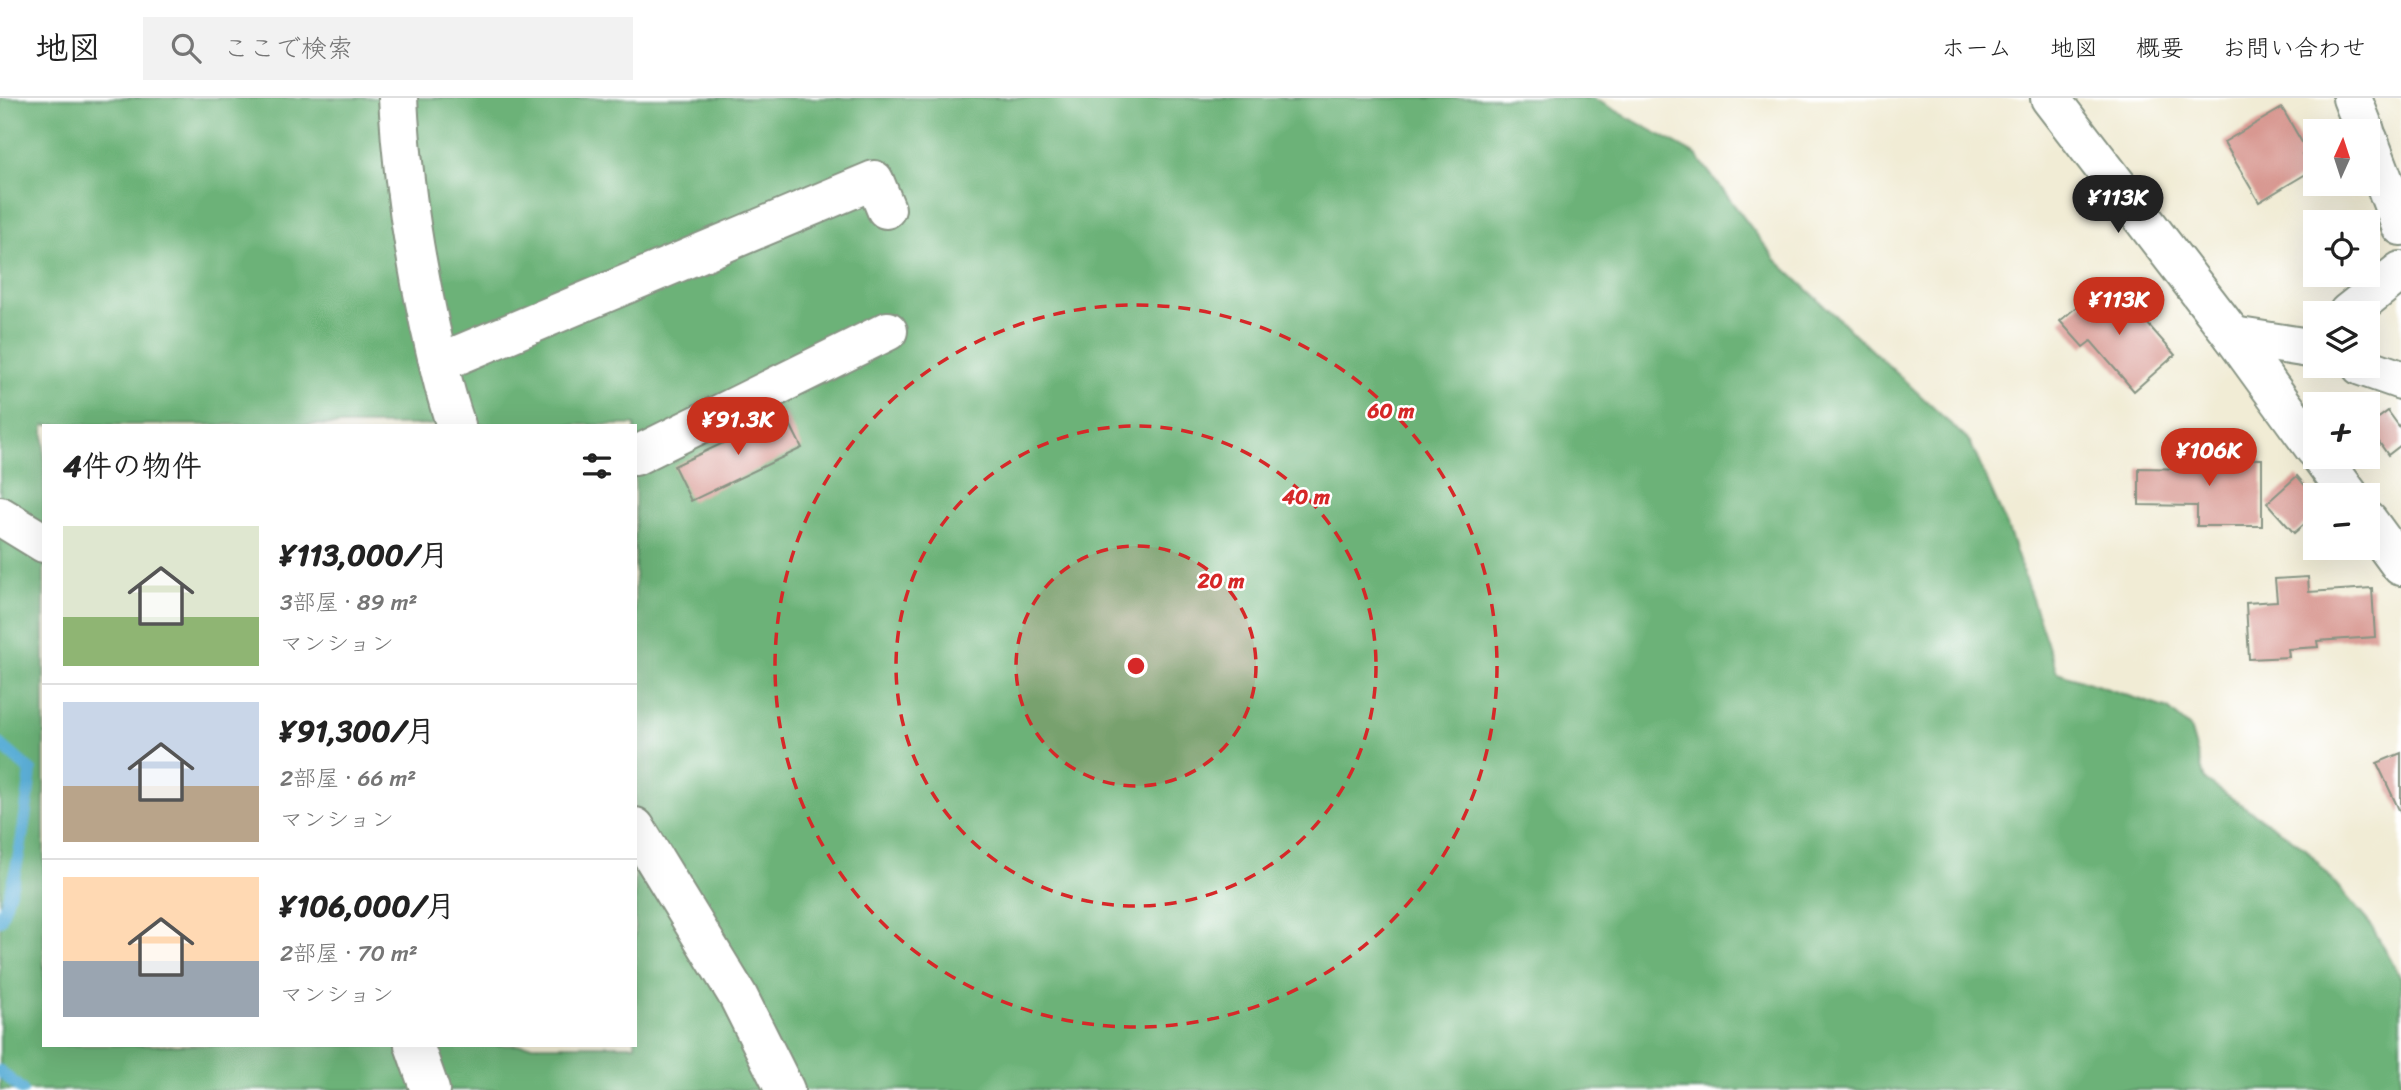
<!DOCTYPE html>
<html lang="ja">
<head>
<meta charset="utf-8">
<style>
	body { margin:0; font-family:Sriracha,"Klee One",sans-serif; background:#f2f2f2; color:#222; height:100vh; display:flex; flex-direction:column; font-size:26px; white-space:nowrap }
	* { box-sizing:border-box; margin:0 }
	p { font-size:23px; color:#767676 }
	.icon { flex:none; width:38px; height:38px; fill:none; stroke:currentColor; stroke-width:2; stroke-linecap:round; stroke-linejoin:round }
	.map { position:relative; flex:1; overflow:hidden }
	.side { position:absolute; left:42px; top:326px; width:595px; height:623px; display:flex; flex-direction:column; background:#fff; border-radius:0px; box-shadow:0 7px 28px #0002 }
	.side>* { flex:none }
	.needle { width:46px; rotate:3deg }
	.fabs { position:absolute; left:2303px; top:21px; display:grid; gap:14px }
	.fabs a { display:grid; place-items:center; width:77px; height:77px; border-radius:0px; background:#fff; box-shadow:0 7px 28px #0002; font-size:35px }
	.price { position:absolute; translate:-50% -60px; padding:0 16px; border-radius:24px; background:#c8321e; color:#fff; font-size:23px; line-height:46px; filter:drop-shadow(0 2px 4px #0008) }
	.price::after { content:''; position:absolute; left:50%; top:42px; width:21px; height:16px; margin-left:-10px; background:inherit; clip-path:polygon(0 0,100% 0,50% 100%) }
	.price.current { background:#222; color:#fff }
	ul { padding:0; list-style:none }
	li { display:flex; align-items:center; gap:21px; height:175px; padding:0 21px }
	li+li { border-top:2px solid #e0e0e0 }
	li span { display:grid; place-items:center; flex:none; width:196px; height:140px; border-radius:0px; color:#555 }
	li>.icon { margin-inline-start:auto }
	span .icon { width:84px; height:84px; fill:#fffc; stroke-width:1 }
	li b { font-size:30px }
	h2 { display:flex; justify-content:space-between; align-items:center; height:84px; padding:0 21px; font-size:30px }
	header { display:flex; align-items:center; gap:42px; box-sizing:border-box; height:98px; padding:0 35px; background:#fff; border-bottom:2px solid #e0e0e0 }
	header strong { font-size:33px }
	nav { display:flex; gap:38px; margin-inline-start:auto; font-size:24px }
	.search { width:490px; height:63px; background:#f2f2f2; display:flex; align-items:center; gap:18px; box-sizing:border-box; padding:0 24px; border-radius:0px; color:#767676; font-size:26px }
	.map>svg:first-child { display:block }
</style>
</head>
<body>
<header>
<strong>地図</strong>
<div class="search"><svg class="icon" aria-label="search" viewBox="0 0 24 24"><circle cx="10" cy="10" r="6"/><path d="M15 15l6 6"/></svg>ここで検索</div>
<nav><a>ホーム</a><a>地図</a><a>概要</a><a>お問い合わせ</a></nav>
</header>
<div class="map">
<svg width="2401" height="992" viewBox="0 0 2401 992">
	<rect width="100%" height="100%" fill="#fff"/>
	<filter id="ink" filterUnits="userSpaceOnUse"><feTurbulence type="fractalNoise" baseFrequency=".0143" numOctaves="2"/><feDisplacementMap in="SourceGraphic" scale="14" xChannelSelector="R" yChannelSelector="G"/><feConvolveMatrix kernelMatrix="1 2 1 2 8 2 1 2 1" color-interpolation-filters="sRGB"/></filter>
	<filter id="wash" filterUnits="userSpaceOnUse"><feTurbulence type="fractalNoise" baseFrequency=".00686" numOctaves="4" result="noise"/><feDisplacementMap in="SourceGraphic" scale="28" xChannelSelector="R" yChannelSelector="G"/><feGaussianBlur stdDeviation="1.57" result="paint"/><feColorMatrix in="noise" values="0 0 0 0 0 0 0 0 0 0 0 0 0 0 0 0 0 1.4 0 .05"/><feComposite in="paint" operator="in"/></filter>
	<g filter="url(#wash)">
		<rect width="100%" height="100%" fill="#f1ecd5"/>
		<path fill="#6cb278" stroke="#467856" stroke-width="2" fill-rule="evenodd" d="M0 0H1593L1696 57 1776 162 1970 344 2007 428 2057 574 2168 611 2190 630 2205 682 2305 750 2371 827 2401 880V992H0ZM44 327H635V947H44Z"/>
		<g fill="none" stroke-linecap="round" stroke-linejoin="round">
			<g stroke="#5bafd7" stroke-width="12">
				<path d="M0 646 31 673C25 723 19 776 0 822"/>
				<polyline points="0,973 22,992"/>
			</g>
		</g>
		<g id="blocks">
			<g fill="#d89891">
				<polygon points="2282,10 2307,53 2302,56 2311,73 2259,104 2224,44"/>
				<polygon points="2102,187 2118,207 2126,201 2175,257 2134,293 2091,243 2083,249 2060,223"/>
				<polygon points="2388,313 2401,331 2401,347 2388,357 2368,328"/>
				<polygon points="785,316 802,350 691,403 674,368"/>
				<polygon points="2226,348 2226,361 2262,361 2262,428 2197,428 2197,408 2139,407 2139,370 2192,371 2192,349"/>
				<polygon points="2297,378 2315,399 2315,417 2294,435 2267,405"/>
				<polygon points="2308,479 2309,494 2372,490 2375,539 2317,543 2318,549 2288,551 2289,559 2249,561 2246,505 2277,503 2275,481"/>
				<polygon points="2401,655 2401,716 2377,665"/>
			</g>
		</g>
	</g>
	<g filter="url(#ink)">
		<use href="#blocks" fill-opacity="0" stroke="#889484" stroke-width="2"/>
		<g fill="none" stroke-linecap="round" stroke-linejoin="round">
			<defs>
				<g id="minor">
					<path d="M398 0C402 80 413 151 430 229 438 262 444 295 456 327"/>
					<polyline points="2050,0 2233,238 2315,351"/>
					<polyline points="2352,0 2365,33"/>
					<polyline points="2368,41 2401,128"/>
					<polyline points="2348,215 2401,173"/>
					<polyline points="2233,238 2315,251"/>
					<polyline points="439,265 874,82 886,111"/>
					<polyline points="2361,268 2401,282"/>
					<polyline points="635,358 888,233"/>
					<polyline points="2321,359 2349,397"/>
					<polyline points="0,418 44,445"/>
					<polyline points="2368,423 2401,468"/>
					<polyline points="635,729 738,898 785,992"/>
					<polyline points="414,947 430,992"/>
				</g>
			</defs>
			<use href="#minor" stroke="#889484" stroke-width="42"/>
			<use href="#minor" stroke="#fff" stroke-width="38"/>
		</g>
	</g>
	<circle cx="1136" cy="568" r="120" fill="#d62828" fill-opacity=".12"/>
	<g fill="none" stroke="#d62828" stroke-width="3.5" stroke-dasharray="12 9">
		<circle cx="1136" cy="568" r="120"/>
		<circle cx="1136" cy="568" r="240"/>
		<circle cx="1136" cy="568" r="361"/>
	</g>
	<circle cx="1136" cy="568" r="10" fill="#d62828" stroke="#fff" stroke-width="3.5"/>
	<g font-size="21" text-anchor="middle" font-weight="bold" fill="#d62828" stroke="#fff" stroke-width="5" stroke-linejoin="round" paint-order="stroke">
		<text x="1391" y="320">60 m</text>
		<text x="1306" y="406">40 m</text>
		<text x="1221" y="490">20 m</text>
	</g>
</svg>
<div class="fabs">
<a><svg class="needle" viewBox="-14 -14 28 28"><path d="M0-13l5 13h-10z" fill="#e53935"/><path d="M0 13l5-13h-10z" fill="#767676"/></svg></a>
<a><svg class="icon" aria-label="locate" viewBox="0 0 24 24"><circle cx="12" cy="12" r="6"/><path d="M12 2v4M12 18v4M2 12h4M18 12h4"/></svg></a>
<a><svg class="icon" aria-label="layers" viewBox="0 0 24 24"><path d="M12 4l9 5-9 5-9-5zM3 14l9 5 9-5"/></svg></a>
<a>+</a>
<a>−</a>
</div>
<b class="price current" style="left:2118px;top:137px">¥113K</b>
<b class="price" style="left:2119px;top:239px">¥113K</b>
<b class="price" style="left:738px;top:359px">¥91.3K</b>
<b class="price" style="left:2209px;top:390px">¥106K</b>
<section class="side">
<h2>4件の物件<svg class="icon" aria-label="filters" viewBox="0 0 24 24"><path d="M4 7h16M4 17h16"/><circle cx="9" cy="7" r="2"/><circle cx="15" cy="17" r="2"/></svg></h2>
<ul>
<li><span style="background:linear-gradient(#dfe7d0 65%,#8fb573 0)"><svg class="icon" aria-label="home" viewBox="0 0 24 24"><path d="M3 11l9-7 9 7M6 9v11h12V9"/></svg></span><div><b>¥113,000/月</b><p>3部屋 · 89 m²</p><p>マンション</p></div></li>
<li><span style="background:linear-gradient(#c9d6e8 60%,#b9a48a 0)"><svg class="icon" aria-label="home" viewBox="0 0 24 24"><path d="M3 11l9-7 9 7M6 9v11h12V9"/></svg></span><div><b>¥91,300/月</b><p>2部屋 · 66 m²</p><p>マンション</p></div></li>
<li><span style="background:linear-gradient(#ffd9b3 60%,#9aa5b1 0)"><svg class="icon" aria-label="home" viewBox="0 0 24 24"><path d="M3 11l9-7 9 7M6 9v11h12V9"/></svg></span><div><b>¥106,000/月</b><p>2部屋 · 70 m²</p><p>マンション</p></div></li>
</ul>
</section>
</div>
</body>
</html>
